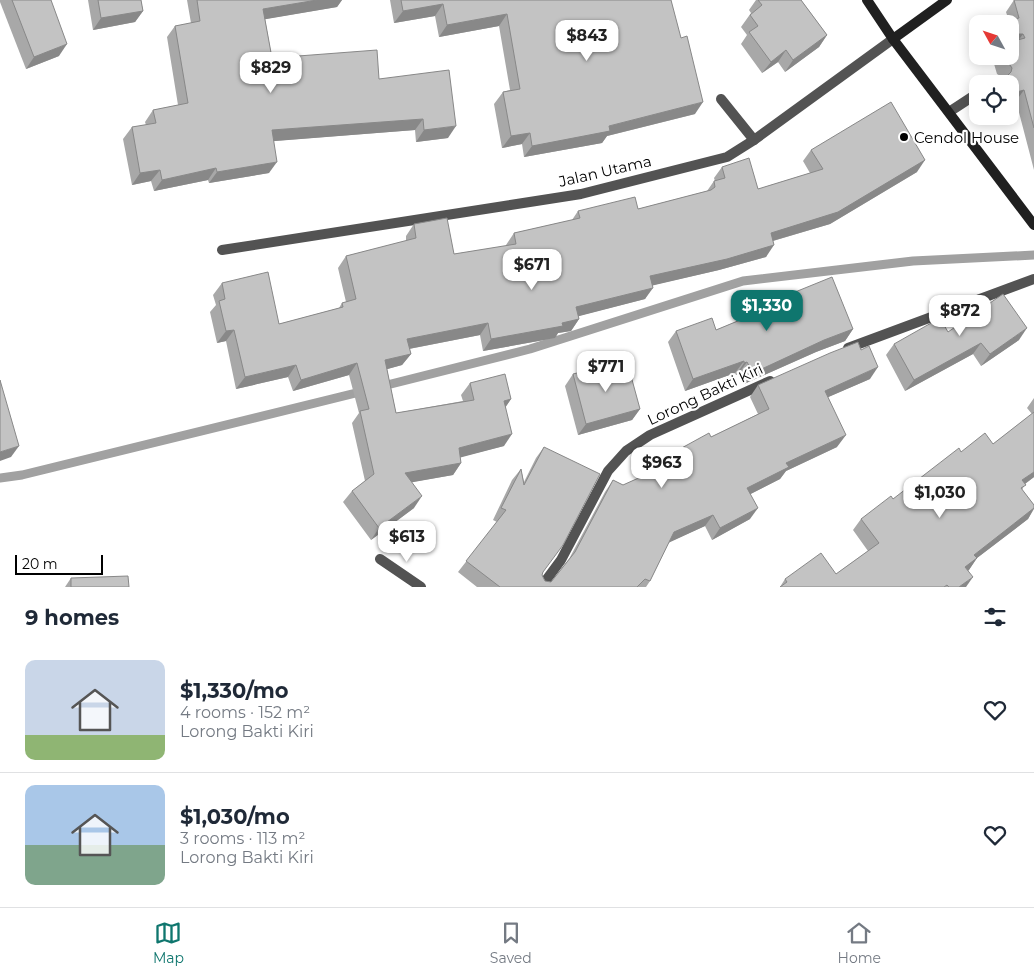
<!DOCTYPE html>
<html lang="en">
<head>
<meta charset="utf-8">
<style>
	body { margin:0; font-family:Montserrat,sans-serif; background:#f6f6f7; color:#1f2937; height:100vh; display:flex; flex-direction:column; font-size:19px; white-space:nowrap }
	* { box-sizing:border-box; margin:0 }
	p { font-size:16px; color:#747a83 }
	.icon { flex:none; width:28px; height:28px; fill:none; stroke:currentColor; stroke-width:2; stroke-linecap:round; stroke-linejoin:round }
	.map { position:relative; height:587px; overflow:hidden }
	.panel { display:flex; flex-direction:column; background:#fff; flex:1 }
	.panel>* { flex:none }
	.needle { width:32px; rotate:310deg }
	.controls { position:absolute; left:969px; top:15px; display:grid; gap:10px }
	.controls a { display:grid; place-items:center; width:50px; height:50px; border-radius:10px; background:#fff; box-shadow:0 2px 12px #0003; font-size:25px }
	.scale { position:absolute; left:15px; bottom:12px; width:88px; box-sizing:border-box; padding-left:5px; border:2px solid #000; border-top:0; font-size:14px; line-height:18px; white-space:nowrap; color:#000; -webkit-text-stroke:4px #fff; paint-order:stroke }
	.price { position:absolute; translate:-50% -42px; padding:0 11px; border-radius:10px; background:#fff; color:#222; font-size:16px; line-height:32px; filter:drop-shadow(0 1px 2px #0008) }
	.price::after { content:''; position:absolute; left:50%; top:30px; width:15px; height:11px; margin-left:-8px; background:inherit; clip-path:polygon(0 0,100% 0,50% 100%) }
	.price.selected { background:#0f766e; color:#fff }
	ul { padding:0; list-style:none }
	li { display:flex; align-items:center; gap:15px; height:125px; padding:0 25px }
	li+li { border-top:1px solid #e0e1e3 }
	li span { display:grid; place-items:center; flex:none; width:140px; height:100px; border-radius:10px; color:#555 }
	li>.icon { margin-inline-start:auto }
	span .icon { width:60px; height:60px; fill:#fffc; stroke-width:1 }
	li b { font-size:21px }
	h2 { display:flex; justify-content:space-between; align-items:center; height:60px; padding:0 25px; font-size:21px }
	.tab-bar { display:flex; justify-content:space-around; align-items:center; height:70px; border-top:1px solid #e0e1e3; background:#fff; font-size:14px; color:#747a83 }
	.tab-bar a { display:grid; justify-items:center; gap:2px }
	.tab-bar .selected { color:#0f766e }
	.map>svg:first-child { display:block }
</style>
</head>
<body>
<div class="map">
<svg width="1034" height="587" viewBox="0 0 1034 587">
	<rect width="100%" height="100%" fill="#fff"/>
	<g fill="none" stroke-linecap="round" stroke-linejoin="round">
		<g stroke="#a1a1a1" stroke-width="9">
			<polyline points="379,387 530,349 743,281 913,261 1034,255"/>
			<polyline points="0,478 22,475 364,391"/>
		</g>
		<g stroke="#535353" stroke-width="10">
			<polyline points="993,84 997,81"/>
			<polyline points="721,99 754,140"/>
			<polyline points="949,112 978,93"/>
		</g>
		<g stroke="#535353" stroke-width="10">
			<polyline points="222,250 581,194 727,157 754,140 893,39"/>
			<polyline points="848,348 1034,279"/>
			<polyline points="380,559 421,587"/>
			<polyline points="541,587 561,560 608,471 626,451 650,435 770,381"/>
		</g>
		<g stroke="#202020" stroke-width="10">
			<polyline points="867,0 893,39 1034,225"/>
			<polyline points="893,39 947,0"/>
		</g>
	</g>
	<g fill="#a8a8a8">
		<polygon points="0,0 51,0 59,56 26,69 0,2"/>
		<polygon points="88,0 141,0 143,11 135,22 93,30"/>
		<polygon points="187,0 342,0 337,7 265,19 272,58 379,79 448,138 416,142 415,130 273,141 269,173 209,183 208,180 154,191 151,181 132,185 123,139 132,127 146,125 145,122 153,110 178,105 167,37 175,26 191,23"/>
		<polygon points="390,0 671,0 695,114 607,136 602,143 524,157 522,144 502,148 494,104 503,92 510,90 499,26 439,37 435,16 394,23"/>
		<polygon points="756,0 801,0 827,35 819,47 785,72 778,62 762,73 741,44 747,35 741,27 751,13 749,10"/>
		<polygon points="1014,0 1034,0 1034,170 1016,101 1010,103 1010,84 1003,84 1004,80 1002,77 997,74 992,57 1010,56 1010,24 1006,12"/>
		<polygon points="811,150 917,172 830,224 773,241 766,257 719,270 653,285 645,299 578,316 579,319 571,331 558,333 555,338 483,351 480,335 409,349 411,354 402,365 387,369 396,413 463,401 461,395 470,383 511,399 506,406 504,446 460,457 461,463 453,475 412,482 414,508 371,540 343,502 352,491 365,481 352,423 359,413 349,375 293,391 288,377 236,389 226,341 217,343 210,312 216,305 213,295 222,283 279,324 339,308 342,303 346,302 338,268 346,256 406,241 406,236 414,224 454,254 506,246 506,245 514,233 572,220 578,211 638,209 707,191 714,181 715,181 714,178 722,167 758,189 810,173 803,161"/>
		<polygon points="773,301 853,329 845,341 816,352 744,384 739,373 736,375 735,373 685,391 668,342 676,331 716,330 768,308"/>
		<polygon points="948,332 1019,340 981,366 973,354 905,391 886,355 894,344"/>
		<polygon points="614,369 640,409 632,420 578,435 565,386 573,374"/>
		<polygon points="870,379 828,397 837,447 786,471 780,479 750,494 750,519 712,540 705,526 669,542 650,581 646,587 477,587 458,572 497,522 493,520 512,480 521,469 524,482 536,458 544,447 543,573 542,575 545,581 551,582 569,559 605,492 613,480 623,485 671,464 670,461 678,450 711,437 758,414 750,397 758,385"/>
		<polygon points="1034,398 1034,477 1025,484 1022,490 1034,505 1034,509 1028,519 977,558 968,571 966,587 780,587 785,579 836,574 868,551 853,530 861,519 893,499 961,452 993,444 1032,414 1027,408"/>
		<polygon points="71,578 129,587 65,587"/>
	</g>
	<g fill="#888">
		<polygon points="317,0 342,0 337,7 255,21 263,9"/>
		<polygon points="443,4 435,16 394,23 403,11"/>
		<polygon points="143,11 135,22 93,30 101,18"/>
		<polygon points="507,14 499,26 439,37 447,25"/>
		<polygon points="1018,34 1023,34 1015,45 1010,45"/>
		<polygon points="827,35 819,47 785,72 793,60"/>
		<polygon points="67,44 59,56 26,69 34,57"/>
		<polygon points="786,50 778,62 762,73 771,62"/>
		<polygon points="1024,90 1016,101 1010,103 1010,97 1013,93"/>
		<polygon points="703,102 695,114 607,136 602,143 524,157 532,146"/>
		<polygon points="423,119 415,130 263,142 272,130"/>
		<polygon points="456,126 448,138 416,142 424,130"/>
		<polygon points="530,133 522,144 502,148 511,136"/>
		<polygon points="925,160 917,172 830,224 762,244 771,233"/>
		<polygon points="277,162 269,173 209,183 217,172"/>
		<polygon points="216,168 208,180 154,191 162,180"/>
		<polygon points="160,170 151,181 132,185 140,173"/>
		<polygon points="774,245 766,257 719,270 642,288 650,276"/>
		<polygon points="653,288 645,299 568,319 576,307"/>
		<polygon points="579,319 571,331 558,333 555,338 483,351 491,339"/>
		<polygon points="488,323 480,335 398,351 407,339"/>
		<polygon points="1027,328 1019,340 981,366 990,354"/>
		<polygon points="853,329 845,341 816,352 744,384 753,373 824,340"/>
		<polygon points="234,330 226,341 217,343 226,331"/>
		<polygon points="981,343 973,354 905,391 914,380"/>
		<polygon points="411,354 402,365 377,372 385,360"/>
		<polygon points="744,361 735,373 685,391 693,379"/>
		<polygon points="747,362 739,373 736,375 744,363"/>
		<polygon points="357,363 349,375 293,391 301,380"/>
		<polygon points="296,365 288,377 236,389 245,377"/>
		<polygon points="878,367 870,379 817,402 825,391"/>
		<polygon points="511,399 503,411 504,401"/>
		<polygon points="640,409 632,420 578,435 586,424"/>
		<polygon points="512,434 504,446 451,460 459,448"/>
		<polygon points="846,435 837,447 786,471 780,479 739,500 747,488 786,463"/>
		<polygon points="19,446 11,457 0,461 0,452"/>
		<polygon points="461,463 453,475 397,485 405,473"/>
		<polygon points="1034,472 1034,477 1014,492 1022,480"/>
		<polygon points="422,496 414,508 371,540 379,528"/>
		<polygon points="758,508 750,519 712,540 720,528"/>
		<polygon points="1034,508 1028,519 977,558 969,570 957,579 974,555"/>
		<polygon points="713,515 705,526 666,544 674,532"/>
		<polygon points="973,577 966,587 959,587"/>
	</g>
	<g fill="#c3c3c3" stroke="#888">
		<polygon points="12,0 51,0 67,44 34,57"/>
		<polygon points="98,0 141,0 143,11 101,18"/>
		<polygon points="197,0 317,0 263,9 272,58 377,50 379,79 449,70 456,126 424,130 423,119 272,130 277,162 217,172 216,168 162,180 160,170 140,173 132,127 156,123 153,110 188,103 175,26 200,21"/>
		<polygon points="401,0 671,0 681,38 687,36 703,102 609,126 610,131 532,146 530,133 511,136 503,92 520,89 507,14 447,25 443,4 403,11"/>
		<polygon points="758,0 801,0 827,35 793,60 786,50 771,62 749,32 758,26 750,15 762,5"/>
		<polygon points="1014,0 1034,0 1034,128 1024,90 1013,93 1008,75 1011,72 1012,68 1010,65 1005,63 1003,56 1010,56 1010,42 1025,38 1023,34 1018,34 1015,19 1019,18"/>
		<polygon points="891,102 925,160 838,212 771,233 774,245 727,259 650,276 653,288 576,307 579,319 562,323 563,326 491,339 488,323 407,339 411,354 385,360 396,413 474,400 470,383 505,374 511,399 504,401 512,434 459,448 461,463 405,473 422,496 379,528 352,491 374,474 360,411 369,409 357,363 301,380 296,365 245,377 234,330 226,331 219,301 225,299 222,283 268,272 279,324 343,307 342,303 356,299 346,256 416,238 414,224 447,218 454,254 516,244 514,233 580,218 578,211 635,197 638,209 711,190 715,187 714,181 725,178 722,167 749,158 758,189 823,169 811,150"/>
		<polygon points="832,277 853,329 824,340 753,373 747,362 744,363 744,361 693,379 676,331 712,318 716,330 774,306 773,301"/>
		<polygon points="1003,294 1027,328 990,354 981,343 914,380 894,344 940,318 948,332"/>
		<polygon points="858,342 861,350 869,346 878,367 825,391 846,435 786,463 789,467 747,488 758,508 720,528 713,515 674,532 650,581 645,579 637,587 500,587 466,561 506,510 501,508 521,469 524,485 544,447 600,474 563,545 543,572 542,575 545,581 551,582 575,552 613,480 623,485 683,458 678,450 709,433 711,437 769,409 758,385 830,353"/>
		<polygon points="613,364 614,369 628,365 640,409 586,424 573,374"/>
		<polygon points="0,380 19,446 0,452"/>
		<polygon points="1034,412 1034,472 1022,480 1026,485 1021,488 1034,505 1034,508 974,555 977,558 965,567 973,577 959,587 949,587 947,585 944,587 780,587 787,582 785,579 821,553 836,574 879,543 861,519 891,496 893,499 959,448 961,452 985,433 993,444"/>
		<polygon points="128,576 129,587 71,587 71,578"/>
	</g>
	<circle fill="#000" stroke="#fff" stroke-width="2" cx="904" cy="137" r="5"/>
	<g text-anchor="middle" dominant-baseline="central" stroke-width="4.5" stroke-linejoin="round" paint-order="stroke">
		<g font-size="15" fill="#000" stroke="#fff" text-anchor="start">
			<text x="914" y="137">Cendol House</text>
		</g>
		<g font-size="15" fill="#000" stroke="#fff">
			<text transform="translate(605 171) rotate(-13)">Jalan Utama</text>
			<text transform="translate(705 394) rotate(-25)">Lorong Bakti Kiri</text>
		</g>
	</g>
</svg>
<div class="controls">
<a><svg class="needle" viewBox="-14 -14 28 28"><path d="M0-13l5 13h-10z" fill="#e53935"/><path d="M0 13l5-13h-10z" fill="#747a83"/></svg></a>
<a><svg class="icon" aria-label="locate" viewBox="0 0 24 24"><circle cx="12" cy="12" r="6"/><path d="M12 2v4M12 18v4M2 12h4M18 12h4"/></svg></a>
</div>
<div class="scale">20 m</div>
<b class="price" style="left:587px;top:62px">$843</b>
<b class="price" style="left:271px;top:94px">$829</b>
<b class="price" style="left:532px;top:291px">$671</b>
<b class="price selected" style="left:767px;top:332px">$1,330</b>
<b class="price" style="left:960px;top:337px">$872</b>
<b class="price" style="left:606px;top:393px">$771</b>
<b class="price" style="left:662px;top:489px">$963</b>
<b class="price" style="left:940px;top:519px">$1,030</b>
<b class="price" style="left:407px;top:563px">$613</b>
</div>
<section class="panel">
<h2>9 homes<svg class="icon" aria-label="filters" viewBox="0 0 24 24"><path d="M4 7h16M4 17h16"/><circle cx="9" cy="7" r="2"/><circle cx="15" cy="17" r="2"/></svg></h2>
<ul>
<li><span style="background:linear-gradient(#c9d6e8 75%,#8fb573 0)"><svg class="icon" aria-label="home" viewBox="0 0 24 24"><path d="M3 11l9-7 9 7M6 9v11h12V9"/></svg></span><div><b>$1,330/mo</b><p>4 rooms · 152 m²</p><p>Lorong Bakti Kiri</p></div><svg class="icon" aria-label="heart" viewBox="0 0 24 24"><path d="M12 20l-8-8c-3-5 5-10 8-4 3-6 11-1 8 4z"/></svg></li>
<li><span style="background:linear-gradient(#a9c7e8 60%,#7fa58c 0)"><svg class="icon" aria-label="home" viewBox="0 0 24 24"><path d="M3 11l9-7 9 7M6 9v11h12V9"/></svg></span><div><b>$1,030/mo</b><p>3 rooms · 113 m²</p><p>Lorong Bakti Kiri</p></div><svg class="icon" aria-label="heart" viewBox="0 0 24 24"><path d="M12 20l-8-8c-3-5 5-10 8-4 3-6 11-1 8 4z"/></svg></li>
</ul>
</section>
<nav class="tab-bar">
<a class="selected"><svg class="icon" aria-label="map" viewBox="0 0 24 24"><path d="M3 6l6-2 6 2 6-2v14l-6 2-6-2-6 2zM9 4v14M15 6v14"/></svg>Map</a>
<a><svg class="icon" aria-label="saved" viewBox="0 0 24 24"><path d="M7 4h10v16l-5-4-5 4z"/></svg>Saved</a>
<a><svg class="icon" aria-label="home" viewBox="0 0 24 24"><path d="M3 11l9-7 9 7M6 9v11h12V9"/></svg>Home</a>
</nav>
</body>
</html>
